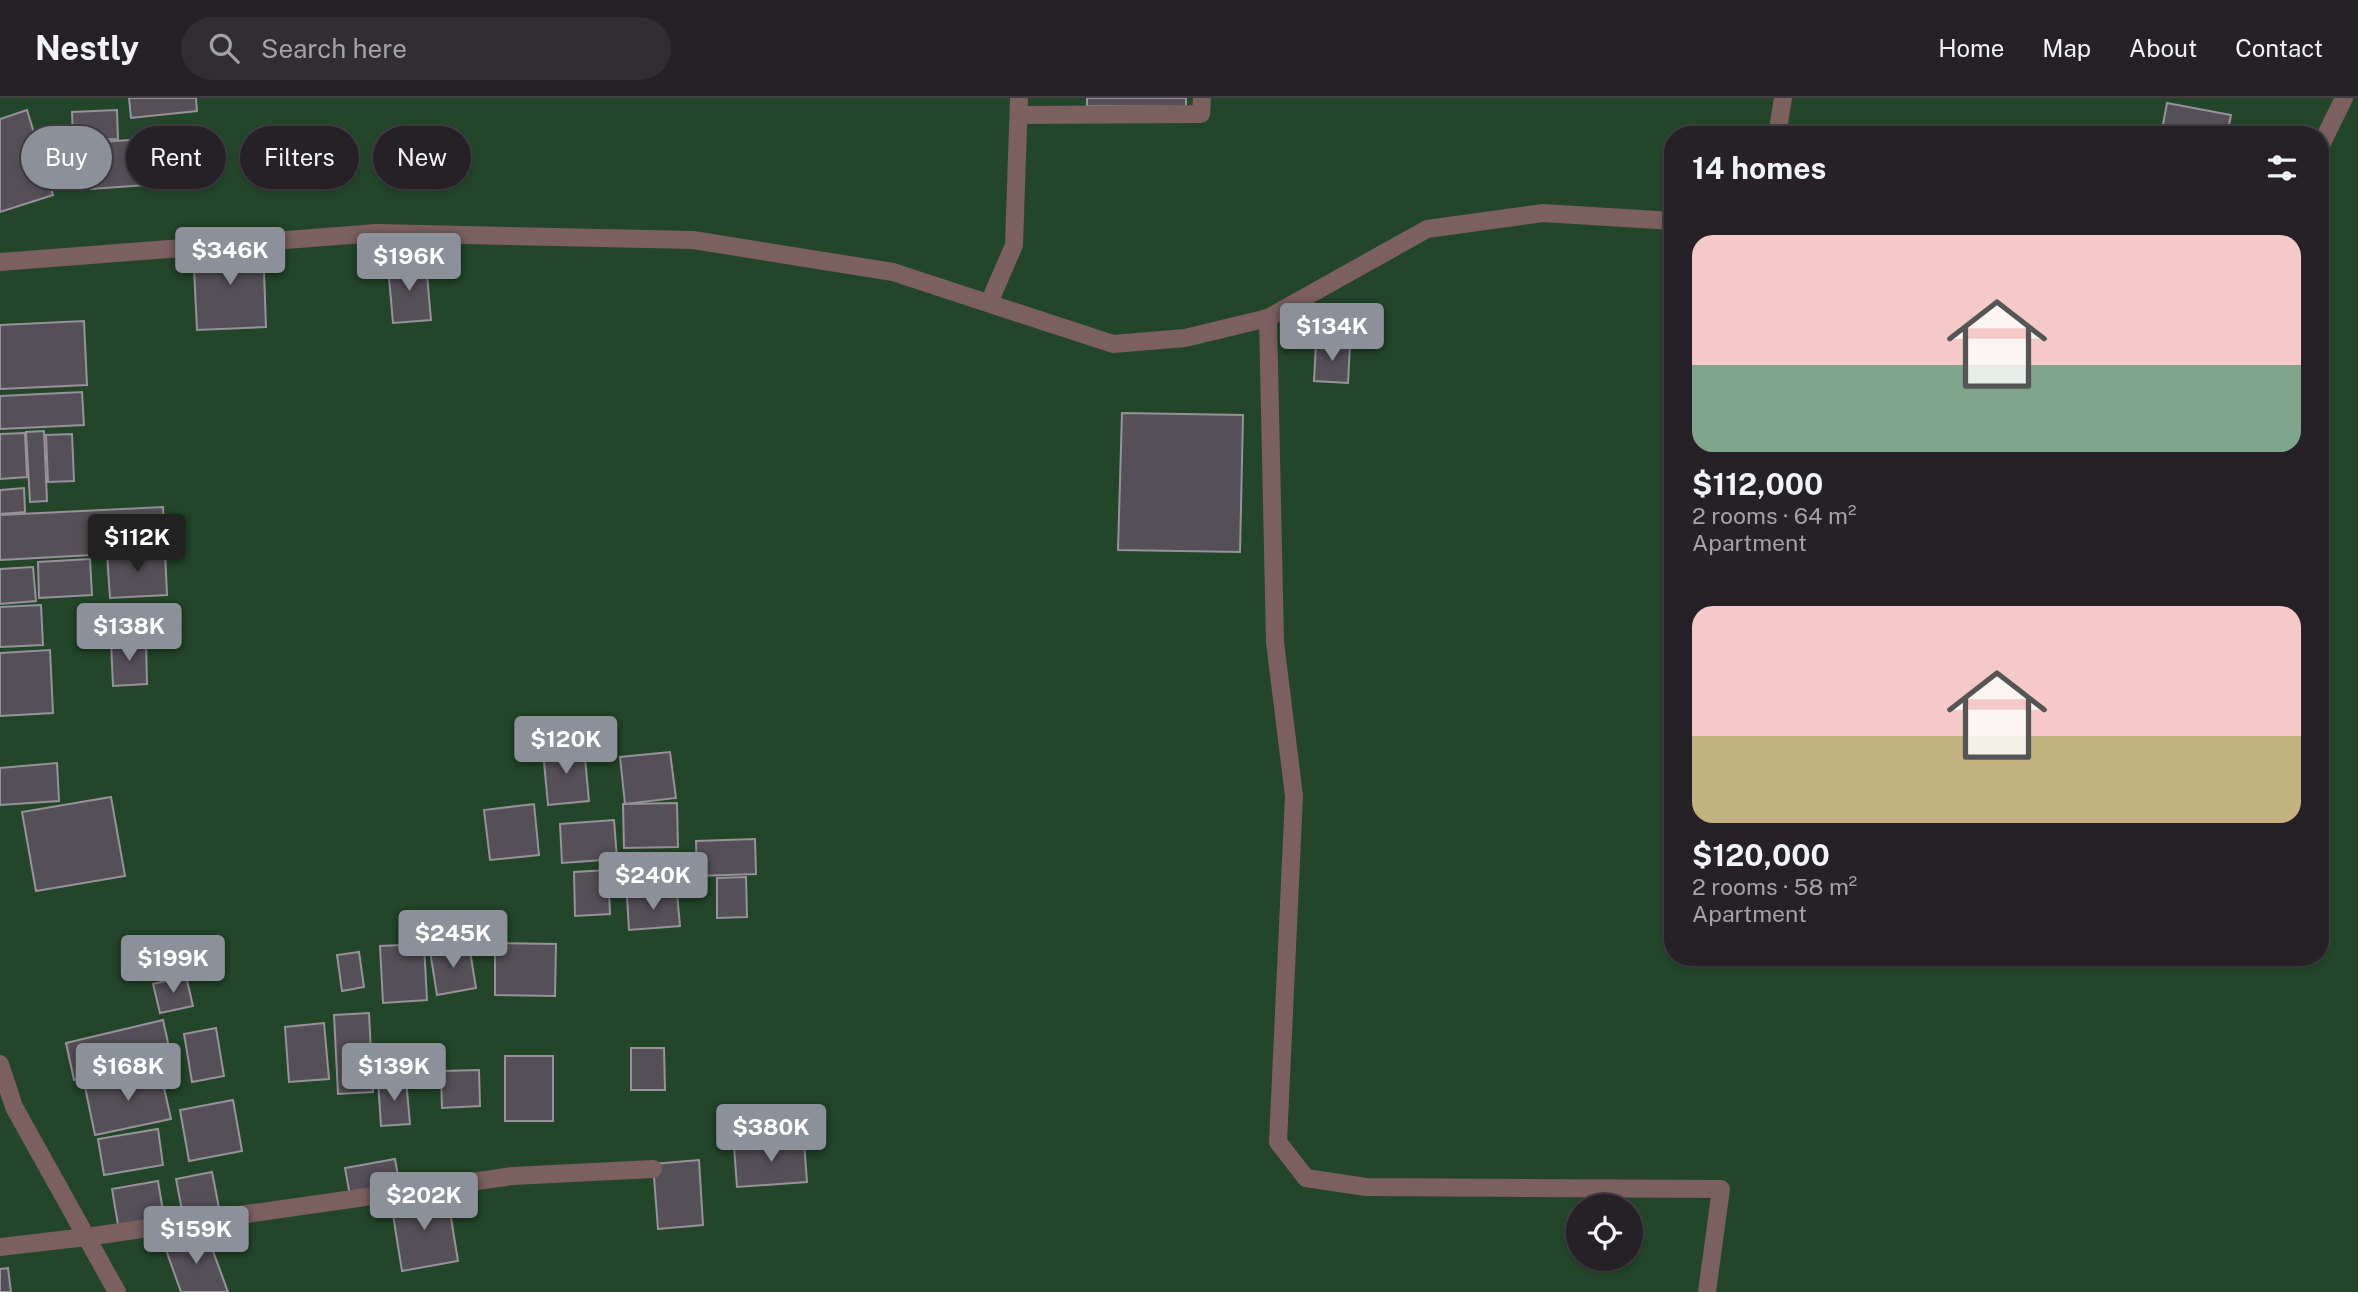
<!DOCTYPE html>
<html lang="en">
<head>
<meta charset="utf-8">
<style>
	body { margin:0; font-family:"Public Sans",sans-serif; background:#312e33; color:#f1f3f6; height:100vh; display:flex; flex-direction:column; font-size:26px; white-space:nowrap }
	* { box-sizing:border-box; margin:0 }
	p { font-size:23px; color:#a3a3a7 }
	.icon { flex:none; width:38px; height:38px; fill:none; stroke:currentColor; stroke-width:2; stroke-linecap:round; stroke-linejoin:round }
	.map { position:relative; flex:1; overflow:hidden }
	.drawer { position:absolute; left:1664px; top:28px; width:665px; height:840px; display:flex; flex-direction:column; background:#252127; border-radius:28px; box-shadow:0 4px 10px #0003,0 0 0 2px #423e44 }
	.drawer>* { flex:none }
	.hud { position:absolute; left:21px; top:28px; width:665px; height:63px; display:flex; gap:14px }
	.buttons { position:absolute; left:1566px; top:1096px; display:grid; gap:14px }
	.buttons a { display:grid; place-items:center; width:77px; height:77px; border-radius:50%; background:#252127; box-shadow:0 4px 10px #0003,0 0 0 2px #423e44; font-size:35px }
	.price { position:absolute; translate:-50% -60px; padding:0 16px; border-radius:7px; background:#8c9099; color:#fff; font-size:23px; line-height:46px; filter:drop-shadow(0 2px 4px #0008) }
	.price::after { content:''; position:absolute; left:50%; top:42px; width:21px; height:16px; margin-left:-10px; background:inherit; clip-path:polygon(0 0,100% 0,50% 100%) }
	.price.selected { background:#222; color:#fff }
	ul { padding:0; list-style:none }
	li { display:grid; align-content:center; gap:14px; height:371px; padding:0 28px }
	li span { display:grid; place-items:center; height:217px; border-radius:21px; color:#555 }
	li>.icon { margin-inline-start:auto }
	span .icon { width:126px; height:126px; fill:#fffc; stroke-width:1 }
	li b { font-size:30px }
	h2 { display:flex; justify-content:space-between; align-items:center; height:84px; padding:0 28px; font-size:30px }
	.chip { padding:0 24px; border-radius:32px; background:#252127; box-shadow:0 4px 10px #0003,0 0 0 2px #423e44; font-size:24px; line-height:63px }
	.chip.selected { background:#8c9099; color:#fff }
	header { display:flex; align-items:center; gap:42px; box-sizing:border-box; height:98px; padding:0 35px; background:#252127; border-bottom:2px solid #423e44 }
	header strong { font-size:33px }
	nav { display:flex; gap:38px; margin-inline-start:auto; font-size:24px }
	.search { width:490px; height:63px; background:#312e33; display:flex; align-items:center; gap:18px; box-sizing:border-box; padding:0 24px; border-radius:38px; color:#a3a3a7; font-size:26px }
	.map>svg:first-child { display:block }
</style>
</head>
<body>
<header>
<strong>Nestly</strong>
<div class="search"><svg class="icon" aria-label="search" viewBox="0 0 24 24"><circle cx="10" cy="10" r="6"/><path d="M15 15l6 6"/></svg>Search here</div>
<nav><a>Home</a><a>Map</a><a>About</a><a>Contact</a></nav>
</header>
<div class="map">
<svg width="2358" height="1194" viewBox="0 0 2358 1194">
	<rect width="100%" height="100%" fill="#312c34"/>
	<path fill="#23462a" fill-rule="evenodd" d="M0 0H2358V1194H0ZM1673 37H2320V859H1673ZM1578 1108H1631V1160H1578Z"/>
	<g fill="#555057" stroke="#979199" stroke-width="2">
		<polygon points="129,0 196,0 197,13 131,20"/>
		<polygon points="1087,0 1186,0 1186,9 1087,8"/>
		<polygon points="2167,5 2231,17 2227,37 2161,37"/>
		<polygon points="27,12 53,97 0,114 0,21"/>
		<polygon points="117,12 118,41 73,42 72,14"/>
		<polygon points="143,41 146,87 91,91 88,45"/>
		<polygon points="263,146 266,229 197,232 193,149"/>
		<polygon points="426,165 431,222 393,225 388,168"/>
		<polygon points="84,223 87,287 0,291 0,227"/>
		<polygon points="1316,245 1350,247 1348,285 1314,283"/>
		<polygon points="82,294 84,327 0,331 0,298"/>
		<polygon points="1122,315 1243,317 1240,454 1118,452"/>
		<polygon points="44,333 47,403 30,404 26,334"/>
		<polygon points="25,335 27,379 0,381 0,336"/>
		<polygon points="72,336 74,383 48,384 46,337"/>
		<polygon points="24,390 25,414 0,416 0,392"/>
		<polygon points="163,409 165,453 0,462 0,417"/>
		<polygon points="165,453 167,497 110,500 107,456"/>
		<polygon points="90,461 92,497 39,500 38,464"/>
		<polygon points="33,469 36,503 0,506 0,471"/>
		<polygon points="41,507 43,547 0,549 0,509"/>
		<polygon points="146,542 147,586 113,588 111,544"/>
		<polygon points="50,552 53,615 0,618 0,555"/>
		<polygon points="584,649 589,703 548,707 543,653"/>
		<polygon points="670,654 676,700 625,706 620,659"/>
		<polygon points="57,665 59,703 0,707 0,670"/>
		<polygon points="111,699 125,778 36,793 22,714"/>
		<polygon points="677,705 678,749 624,750 623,706"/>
		<polygon points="534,706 539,757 490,762 484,712"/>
		<polygon points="614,722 617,761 562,765 560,726"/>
		<polygon points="755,741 756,776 697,778 696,743"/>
		<polygon points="675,757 678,791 630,795 627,762"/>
		<polygon points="608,772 610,816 575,818 574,774"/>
		<polygon points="746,779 747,819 717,820 717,780"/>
		<polygon points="677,795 680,828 629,832 627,799"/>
		<polygon points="495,845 556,846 555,898 495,897"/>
		<polygon points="424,846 427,902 383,905 380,848"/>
		<polygon points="469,847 476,890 437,897 430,853"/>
		<polygon points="359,854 364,889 342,893 337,857"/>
		<polygon points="186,878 193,908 160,915 153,886"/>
		<polygon points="369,915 373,994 338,996 334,917"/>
		<polygon points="163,922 171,958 74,982 66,945"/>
		<polygon points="324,925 329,981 289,984 285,929"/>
		<polygon points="216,930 224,978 192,984 184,936"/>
		<polygon points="631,950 664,950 665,992 631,992"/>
		<rect x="505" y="958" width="48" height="65"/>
		<polygon points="160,972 171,1021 95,1037 85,989"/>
		<polygon points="479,972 480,1008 442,1010 441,973"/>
		<polygon points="406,981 410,1026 381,1028 378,983"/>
		<polygon points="233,1002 242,1053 189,1063 180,1012"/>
		<polygon points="158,1031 163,1067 104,1077 98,1041"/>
		<polygon points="804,1043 807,1084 737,1089 734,1048"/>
		<polygon points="395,1061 400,1089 350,1098 345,1070"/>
		<polygon points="699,1062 703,1127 658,1131 653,1066"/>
		<polygon points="212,1074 220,1115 184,1123 176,1081"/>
		<polygon points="158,1083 165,1125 119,1133 112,1091"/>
		<polygon points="447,1095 458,1163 402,1173 391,1104"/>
		<polygon points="206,1134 228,1194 181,1194 165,1149"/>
		<polygon points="8,1170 11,1194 0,1194 0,1171"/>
	</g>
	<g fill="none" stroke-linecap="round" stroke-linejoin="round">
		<g stroke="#7c5f5f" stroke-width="18">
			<polyline points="1019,17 1201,16 1202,0"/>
			<polyline points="1777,37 1783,0"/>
			<polyline points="2320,49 2344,0"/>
			<polyline points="0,164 377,135 693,142 893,174 1113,246 1185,240 1268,220 1427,131 1543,115 1673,123"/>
			<polyline points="989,205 1014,147 1019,0"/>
			<polyline points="1268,220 1275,544 1294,698 1278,1044 1306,1080 1366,1089 1721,1091 1707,1194"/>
			<polyline points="0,966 14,1009 117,1194"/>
			<polyline points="0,1149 86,1139 513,1078 653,1071"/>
		</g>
	</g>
</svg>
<div class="buttons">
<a><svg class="icon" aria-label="locate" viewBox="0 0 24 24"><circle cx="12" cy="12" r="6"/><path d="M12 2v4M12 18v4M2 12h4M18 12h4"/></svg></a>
</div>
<b class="price" style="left:230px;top:189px">$346K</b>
<b class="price" style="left:409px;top:195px">$196K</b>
<b class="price" style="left:1332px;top:265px">$134K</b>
<b class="price selected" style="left:137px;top:476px">$112K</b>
<b class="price" style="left:129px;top:565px">$138K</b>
<b class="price" style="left:566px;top:678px">$120K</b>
<b class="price" style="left:653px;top:814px">$240K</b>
<b class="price" style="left:453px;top:872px">$245K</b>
<b class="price" style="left:173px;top:897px">$199K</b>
<b class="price" style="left:128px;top:1005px">$168K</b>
<b class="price" style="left:394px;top:1005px">$139K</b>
<b class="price" style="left:771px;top:1066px">$380K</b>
<b class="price" style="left:424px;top:1134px">$202K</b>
<b class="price" style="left:196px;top:1168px">$159K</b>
<div class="hud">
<a class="chip selected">Buy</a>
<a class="chip">Rent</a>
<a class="chip">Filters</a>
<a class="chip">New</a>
</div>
<section class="drawer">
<h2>14 homes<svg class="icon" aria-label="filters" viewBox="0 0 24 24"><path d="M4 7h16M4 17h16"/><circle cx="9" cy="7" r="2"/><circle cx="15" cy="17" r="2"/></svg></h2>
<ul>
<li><span style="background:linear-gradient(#f6c9c9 60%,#7fa58c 0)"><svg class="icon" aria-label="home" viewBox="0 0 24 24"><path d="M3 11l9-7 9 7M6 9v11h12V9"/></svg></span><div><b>$112,000</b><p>2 rooms · 64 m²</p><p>Apartment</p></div></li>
<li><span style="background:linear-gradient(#f6c9c9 60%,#c2b280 0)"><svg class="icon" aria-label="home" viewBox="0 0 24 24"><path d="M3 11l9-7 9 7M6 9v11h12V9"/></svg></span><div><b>$120,000</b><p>2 rooms · 58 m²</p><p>Apartment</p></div></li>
</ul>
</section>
</div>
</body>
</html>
